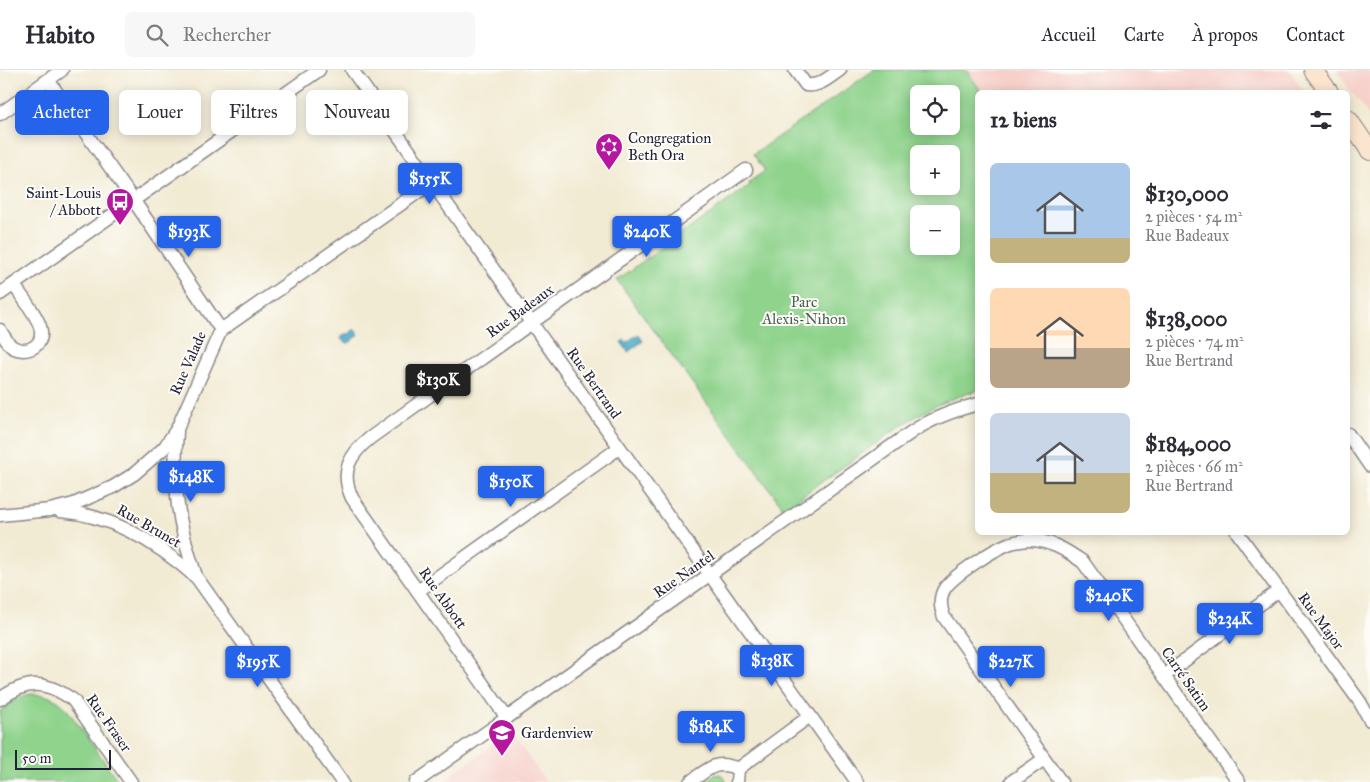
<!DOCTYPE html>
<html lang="fr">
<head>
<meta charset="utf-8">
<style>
	body { margin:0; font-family:"IM FELL Great Primer",serif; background:#f7f7f7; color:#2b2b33; height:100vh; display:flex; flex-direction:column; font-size:19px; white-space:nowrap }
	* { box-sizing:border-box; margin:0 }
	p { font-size:16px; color:#7c7c81 }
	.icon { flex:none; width:28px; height:28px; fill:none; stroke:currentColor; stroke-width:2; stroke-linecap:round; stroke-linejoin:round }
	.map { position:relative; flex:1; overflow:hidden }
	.panel { position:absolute; left:975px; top:20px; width:375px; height:445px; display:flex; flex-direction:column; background:#fff; border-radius:8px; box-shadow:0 2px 12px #0003 }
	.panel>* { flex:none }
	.hud { position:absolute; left:15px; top:20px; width:475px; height:45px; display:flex; gap:10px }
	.controls { position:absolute; left:910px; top:15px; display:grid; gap:10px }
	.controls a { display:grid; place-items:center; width:50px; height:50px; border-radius:8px; background:#fff; box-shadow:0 2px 12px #0003; font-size:25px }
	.scale { position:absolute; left:15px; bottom:12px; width:96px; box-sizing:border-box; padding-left:5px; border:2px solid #22223b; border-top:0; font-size:14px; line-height:18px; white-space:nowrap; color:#22223b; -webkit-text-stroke:4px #fdfcf7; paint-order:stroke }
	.price { position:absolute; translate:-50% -42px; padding:0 11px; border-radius:5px; background:#2563eb; color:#fff; font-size:16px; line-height:32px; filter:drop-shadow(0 1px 2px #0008) }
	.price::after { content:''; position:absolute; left:50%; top:30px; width:15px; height:11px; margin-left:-8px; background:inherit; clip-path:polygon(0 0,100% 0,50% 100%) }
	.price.on { background:#222; color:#fff }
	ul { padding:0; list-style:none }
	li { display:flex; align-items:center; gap:15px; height:125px; padding:0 15px }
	li span { display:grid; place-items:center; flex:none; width:140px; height:100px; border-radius:8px; color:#555 }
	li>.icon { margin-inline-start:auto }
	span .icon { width:60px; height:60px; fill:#fffc; stroke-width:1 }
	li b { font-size:21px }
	h2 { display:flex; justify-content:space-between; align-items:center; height:60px; padding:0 15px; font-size:21px }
	.tag { padding:0 18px; border-radius:8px; background:#fff; box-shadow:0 2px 12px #0003; font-size:18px; line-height:45px }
	.tag.on { background:#2563eb; color:#fff }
	header { display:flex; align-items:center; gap:30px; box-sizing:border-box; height:70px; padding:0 25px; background:#fff; border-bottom:1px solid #e1e1e2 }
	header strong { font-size:24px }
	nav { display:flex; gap:28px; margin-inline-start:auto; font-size:18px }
	.search { width:350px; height:45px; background:#f7f7f7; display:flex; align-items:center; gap:12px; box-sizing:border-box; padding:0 18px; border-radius:8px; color:#7c7c81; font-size:19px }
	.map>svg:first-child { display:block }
</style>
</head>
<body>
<header>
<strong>Habito</strong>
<div class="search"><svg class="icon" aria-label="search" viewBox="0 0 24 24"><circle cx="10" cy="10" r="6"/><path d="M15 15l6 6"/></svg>Rechercher</div>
<nav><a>Accueil</a><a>Carte</a><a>À propos</a><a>Contact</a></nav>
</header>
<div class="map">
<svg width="1370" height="712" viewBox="0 0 1370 712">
	<rect width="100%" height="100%" fill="#fdfcf7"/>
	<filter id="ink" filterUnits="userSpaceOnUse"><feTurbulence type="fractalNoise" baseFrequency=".02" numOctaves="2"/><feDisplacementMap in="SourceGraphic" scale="10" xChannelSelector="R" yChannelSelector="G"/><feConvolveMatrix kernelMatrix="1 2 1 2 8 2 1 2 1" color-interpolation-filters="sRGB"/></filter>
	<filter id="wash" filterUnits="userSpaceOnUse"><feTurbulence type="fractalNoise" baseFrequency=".0096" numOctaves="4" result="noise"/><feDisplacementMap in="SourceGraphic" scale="20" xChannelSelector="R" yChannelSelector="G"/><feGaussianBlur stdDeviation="1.12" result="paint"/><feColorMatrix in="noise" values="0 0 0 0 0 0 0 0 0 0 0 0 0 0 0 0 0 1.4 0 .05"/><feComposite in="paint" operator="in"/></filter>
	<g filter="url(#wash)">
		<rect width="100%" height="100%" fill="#f2ebd4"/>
		<g fill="#f7d0ca">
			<polygon points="966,0 1289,0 1303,20 1299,22 982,22"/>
			<polygon points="1336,0 1370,0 1370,47"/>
			<polygon points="511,662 546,712 441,712"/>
		</g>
		<g fill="#8fd38c" stroke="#587a64" fill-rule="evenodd">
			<path d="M874 0H966L982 22H978L977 321C933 332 899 356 863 383 837 401 810 420 784 439L617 210 750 115 749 112 765 101 753 84ZM919 24H951V56H919ZM919 84H951V116H919ZM919 144H951V176H919Z"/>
			<path d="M30 624C45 624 55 627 66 638L119 712H0V641L18 628Z"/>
			<polygon points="720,704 725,708 726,712 704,712 714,705"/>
		</g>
		<g fill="#47a8c6" stroke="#346580">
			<polygon points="354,259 359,265 349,273 344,272 341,269 342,266 344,266 345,264 349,264"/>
			<polygon points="638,264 643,271 628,282 621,272 625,270 627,272"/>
		</g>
	</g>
	<g filter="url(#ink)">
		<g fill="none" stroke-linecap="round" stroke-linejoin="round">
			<defs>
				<g id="street">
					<polyline points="352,0 857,712"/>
					<path d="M795 0 806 15C820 17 829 7 840 0"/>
					<polyline points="48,10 134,131 221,260"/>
					<polyline points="0,44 62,0"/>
					<polyline points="0,224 319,0"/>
					<path d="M0 260C3 265 7 272 11 276 24 285 43 278 41 261 40 248 21 226 14 215"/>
					<path d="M177 362C172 415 178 455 196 506"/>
					<polyline points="1348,364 1370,396"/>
					<path d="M60 441C112 445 159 474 197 508L342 712"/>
					<polyline points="0,445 50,440 74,434 113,417 134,404 164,378 177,359 221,260 431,113"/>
					<polyline points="1237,462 1360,632 1370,650"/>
					<polyline points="418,521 619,378"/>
					<polyline points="1164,606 1278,521"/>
					<path d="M0 629C27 610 45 610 73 630L131 712"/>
					<path d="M507 648 352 428C340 402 349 385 370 368L746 100"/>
					<polyline points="738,699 810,646"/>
					<path d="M416 712 913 361C933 348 955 340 978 334"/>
					<path d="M690 712C708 699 716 689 738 699"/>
					<polyline points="737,712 738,699"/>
					<polyline points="1011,712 1044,689"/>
					<path d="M1061 712 944 547C940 537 939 527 945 518 954 505 993 480 1008 474 1013 472 1021 471 1027 470 1048 469 1066 480 1083 492L1239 712"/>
				</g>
				<g id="secondary">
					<polyline points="1313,0 1329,22"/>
					<polyline points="1348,49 1370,81"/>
				</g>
			</defs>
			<use href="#street" stroke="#8a8688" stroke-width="15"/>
			<use href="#secondary" stroke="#8a8688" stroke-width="20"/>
			<use href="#street" stroke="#fff" stroke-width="12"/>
			<use href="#secondary" stroke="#fce5cf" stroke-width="18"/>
		</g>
	</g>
	<defs>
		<symbol id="synagogue-pin" viewBox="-11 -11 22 30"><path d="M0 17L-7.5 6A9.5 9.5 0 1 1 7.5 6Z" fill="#b5179e" stroke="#fdfcf7"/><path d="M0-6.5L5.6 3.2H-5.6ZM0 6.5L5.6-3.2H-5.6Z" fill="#fff"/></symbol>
		<symbol id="bus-pin" viewBox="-11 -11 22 30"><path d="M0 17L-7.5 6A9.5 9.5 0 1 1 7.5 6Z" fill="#b5179e" stroke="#fdfcf7"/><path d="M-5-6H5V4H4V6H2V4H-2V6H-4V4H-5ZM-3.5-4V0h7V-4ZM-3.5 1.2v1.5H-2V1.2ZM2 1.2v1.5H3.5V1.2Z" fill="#fff"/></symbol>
		<symbol id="school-pin" viewBox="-11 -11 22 30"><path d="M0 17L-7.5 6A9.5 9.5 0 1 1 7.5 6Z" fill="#b5179e" stroke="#fdfcf7"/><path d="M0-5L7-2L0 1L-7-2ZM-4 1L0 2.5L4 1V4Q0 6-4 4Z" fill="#fff"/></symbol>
	</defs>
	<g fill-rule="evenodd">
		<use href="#synagogue-pin" x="593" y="61" width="32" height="43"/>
		<use href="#bus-pin" x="104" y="116" width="32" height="43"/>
		<use href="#school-pin" x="486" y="647" width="32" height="43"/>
	</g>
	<g text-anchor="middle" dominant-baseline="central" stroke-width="4" stroke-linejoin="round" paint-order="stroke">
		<g font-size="15" fill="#22223b" stroke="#fdfcf7" text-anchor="start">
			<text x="628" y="68">Congregation<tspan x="628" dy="17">Beth Ora</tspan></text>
			<text x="101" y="123" text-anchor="end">Saint-Louis<tspan x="101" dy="17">/ Abbott</tspan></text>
			<text x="521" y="663">Gardenview</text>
		</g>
		<g font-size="15" fill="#486057" stroke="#fdfcf7">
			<text x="804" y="232">Parc<tspan x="804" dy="17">Alexis-Nihon</tspan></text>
		</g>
		<g font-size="15" fill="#22223b" stroke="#fdfcf7">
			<text transform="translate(520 241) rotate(-36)">Rue Badeaux</text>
			<text transform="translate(188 293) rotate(-66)">Rue Valade</text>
			<text transform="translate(594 313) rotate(55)">Rue Bertrand</text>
			<text transform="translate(149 456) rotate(30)">Rue Brunet</text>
			<text transform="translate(684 504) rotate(-35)">Rue Nantel</text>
			<text transform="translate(443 528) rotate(55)">Rue Abbott</text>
			<text transform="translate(1321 551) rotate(54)">Rue Major</text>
			<text transform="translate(1186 609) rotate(55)">Carré Satim</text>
			<text transform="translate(109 653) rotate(55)">Rue Fraser</text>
		</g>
	</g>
</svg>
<div class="controls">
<a><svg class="icon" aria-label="locate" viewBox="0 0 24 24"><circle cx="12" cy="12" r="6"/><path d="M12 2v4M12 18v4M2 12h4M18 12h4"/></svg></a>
<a>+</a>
<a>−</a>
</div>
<div class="scale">50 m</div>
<b class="price" style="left:430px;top:135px">$155K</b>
<b class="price" style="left:189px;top:188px">$193K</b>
<b class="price" style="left:647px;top:188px">$240K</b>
<b class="price on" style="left:438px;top:336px">$130K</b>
<b class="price" style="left:191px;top:433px">$148K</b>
<b class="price" style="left:511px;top:438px">$150K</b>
<b class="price" style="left:1109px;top:552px">$240K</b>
<b class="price" style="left:1230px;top:575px">$234K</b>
<b class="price" style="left:772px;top:617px">$138K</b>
<b class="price" style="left:258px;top:618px">$195K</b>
<b class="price" style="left:1011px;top:618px">$227K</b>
<b class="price" style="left:711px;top:683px">$184K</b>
<div class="hud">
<a class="tag on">Acheter</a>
<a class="tag">Louer</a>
<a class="tag">Filtres</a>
<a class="tag">Nouveau</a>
</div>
<section class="panel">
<h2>12 biens<svg class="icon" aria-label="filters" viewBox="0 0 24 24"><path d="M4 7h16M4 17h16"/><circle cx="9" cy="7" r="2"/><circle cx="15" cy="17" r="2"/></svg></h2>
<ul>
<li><span style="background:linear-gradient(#a9c7e8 75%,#c2b280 0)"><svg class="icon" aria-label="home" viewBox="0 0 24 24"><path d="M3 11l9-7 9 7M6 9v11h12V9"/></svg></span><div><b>$130,000</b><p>2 pièces · 54 m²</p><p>Rue Badeaux</p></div></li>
<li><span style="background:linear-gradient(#ffd9b3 60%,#b9a48a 0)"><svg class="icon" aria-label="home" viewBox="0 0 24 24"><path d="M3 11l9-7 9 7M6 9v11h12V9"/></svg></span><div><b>$138,000</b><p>2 pièces · 74 m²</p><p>Rue Bertrand</p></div></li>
<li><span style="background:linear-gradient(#c9d6e8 60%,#c2b280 0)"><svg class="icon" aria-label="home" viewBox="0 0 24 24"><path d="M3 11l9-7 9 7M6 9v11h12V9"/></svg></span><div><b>$184,000</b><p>2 pièces · 66 m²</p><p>Rue Bertrand</p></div></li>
</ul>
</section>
</div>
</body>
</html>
